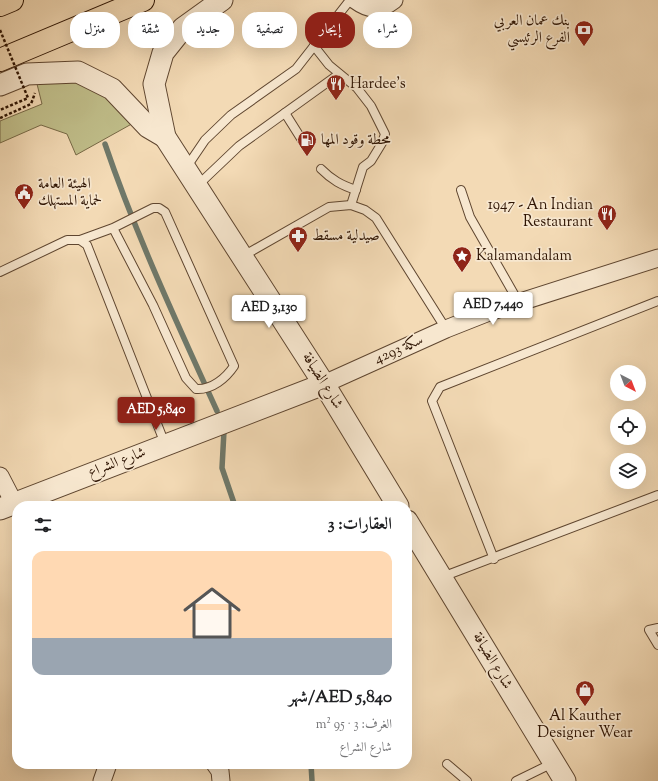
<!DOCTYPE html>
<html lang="ar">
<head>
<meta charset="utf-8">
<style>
	body { margin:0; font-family:"Sorts Mill Goudy",Amiri,serif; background:#f6f6f6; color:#202124; direction:rtl; height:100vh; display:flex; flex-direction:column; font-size:15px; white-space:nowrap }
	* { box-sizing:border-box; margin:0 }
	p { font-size:13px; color:#757577 }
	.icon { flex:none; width:22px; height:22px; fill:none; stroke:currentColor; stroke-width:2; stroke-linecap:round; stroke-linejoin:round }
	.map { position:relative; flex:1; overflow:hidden; direction:ltr }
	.panel { position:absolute; left:12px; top:501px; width:400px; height:268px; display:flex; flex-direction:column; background:#fff; border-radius:16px; box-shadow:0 4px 16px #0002; direction:rtl }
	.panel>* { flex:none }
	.guide { position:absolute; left:12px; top:12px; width:400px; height:36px; direction:rtl; display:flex; gap:8px }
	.needle { width:26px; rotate:138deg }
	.tools { position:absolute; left:610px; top:365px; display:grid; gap:8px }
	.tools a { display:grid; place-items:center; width:36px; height:36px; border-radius:50%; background:#fff; box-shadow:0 4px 16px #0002; font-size:20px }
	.price { position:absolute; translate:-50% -34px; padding:0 9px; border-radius:4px; background:#fff; color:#222; font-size:13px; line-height:26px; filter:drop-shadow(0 1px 2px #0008) }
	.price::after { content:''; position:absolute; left:50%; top:24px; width:12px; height:9px; margin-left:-6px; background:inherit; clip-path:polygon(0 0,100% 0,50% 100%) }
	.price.current { background:#8f2418; color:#fff }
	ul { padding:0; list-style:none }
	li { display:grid; align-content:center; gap:8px; height:212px; padding:0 20px }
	li span { display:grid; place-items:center; height:124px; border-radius:12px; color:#555 }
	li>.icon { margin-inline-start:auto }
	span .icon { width:72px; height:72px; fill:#fffc; stroke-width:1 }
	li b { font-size:17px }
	h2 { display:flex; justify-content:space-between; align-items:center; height:48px; padding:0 20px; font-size:17px }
	.chip { padding:0 14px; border-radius:16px; background:#fff; box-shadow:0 4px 16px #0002; font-size:14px; line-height:36px }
	.chip.current { background:#8f2418; color:#fff }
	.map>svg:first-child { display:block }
</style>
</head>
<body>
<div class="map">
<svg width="658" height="781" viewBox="0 0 658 781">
	<rect width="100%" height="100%" fill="#f3dab5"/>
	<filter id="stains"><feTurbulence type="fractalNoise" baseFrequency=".005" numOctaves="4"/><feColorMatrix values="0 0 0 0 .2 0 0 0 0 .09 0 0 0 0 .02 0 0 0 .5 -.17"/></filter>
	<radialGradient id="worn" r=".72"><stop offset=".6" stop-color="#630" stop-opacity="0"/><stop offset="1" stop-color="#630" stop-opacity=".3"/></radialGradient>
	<polygon fill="#c0be8a" stroke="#776946" points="76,77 109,93 137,121 76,155 67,134 41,125 0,143 0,121 42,104 36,80"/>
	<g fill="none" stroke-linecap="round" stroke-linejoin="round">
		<g stroke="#6f7869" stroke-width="5.5">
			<path d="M105 144C136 235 177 323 217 411"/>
			<polyline points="224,431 222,468 235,506"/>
			<polyline points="311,764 312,781"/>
		</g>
		<defs>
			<g id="service">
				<polyline points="314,46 329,65 357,88 371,106 385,134 382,143 371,161 363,167 351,205"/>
				<polyline points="285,113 302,140"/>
				<polyline points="186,168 205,140 231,115 296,69 350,0"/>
				<path d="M321 169C332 180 341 185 356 190"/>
				<polyline points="197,186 239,146 339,74"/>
				<polyline points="461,190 470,217 519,303"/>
				<path d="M80 240 113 228 153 208H159L165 212 234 366C226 378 212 390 196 389L186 378 153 305 113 228"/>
				<polyline points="243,256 329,207 351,205 365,210 376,218 446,329"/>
				<polyline points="0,272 67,240 80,240 87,245 165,444"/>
				<polyline points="494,559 432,401 440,387 658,301"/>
				<polyline points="442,577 658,495"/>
				<polyline points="658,628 649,630 658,645"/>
				<polyline points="447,764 467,781"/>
				<polyline points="516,781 553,763"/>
			</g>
			<g id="minor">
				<path d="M355 0C370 11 380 11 394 0"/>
				<polyline points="324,384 446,329 489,312 658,258"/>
				<polyline points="0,476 14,503"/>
				<polyline points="215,764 220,771 221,781"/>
				<polyline points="102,781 108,764"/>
			</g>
			<g id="tertiary">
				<polyline points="222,0 183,28 163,53 154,84 165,137 324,384 398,506"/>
				<polyline points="0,85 27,74 78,72 112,89 148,127 165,137"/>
				<polyline points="0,509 324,384"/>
				<polyline points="407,521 565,781"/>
			</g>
			<g id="trunk">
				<polyline points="0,5 12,0"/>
				<polyline points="0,60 143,0"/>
			</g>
		</defs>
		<use href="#service" stroke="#5f4630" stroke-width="10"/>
		<use href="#minor" stroke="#5f4630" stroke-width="19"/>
		<use href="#tertiary" stroke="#5f4630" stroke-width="23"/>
		<use href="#trunk" stroke="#2e1403" stroke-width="24"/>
		<polyline stroke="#2e1403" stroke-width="2.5" stroke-dasharray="3 2" stroke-linecap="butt" points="0,118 31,104 35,93"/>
		<use href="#service" stroke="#f7e7cf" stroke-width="8"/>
		<use href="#minor" stroke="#f7e7cf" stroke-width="17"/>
		<use href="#tertiary" stroke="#f7e7cf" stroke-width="21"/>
		<use href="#trunk" stroke="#f3dab5" stroke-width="22"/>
		<polyline stroke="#2e1403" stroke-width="2.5" stroke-dasharray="3 2" stroke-linecap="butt" points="0,30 28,98 0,110"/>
	</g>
	<defs>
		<symbol id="bank-pin" viewBox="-11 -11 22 30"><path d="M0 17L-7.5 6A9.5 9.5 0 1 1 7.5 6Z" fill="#8f2418" stroke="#f7e7cf"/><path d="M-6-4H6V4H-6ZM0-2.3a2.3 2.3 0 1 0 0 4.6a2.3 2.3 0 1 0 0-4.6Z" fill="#fff"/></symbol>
		<symbol id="restaurant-pin" viewBox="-11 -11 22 30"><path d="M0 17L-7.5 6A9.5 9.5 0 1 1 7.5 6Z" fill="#8f2418" stroke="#f7e7cf"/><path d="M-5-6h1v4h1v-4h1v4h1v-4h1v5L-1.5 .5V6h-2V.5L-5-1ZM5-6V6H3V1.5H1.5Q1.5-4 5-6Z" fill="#fff"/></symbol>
		<symbol id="fuel-pin" viewBox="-11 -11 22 30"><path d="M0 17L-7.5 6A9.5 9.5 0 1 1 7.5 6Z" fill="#8f2418" stroke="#f7e7cf"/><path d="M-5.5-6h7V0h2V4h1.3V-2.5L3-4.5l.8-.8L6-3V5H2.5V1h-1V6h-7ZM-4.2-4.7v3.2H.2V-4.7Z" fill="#fff"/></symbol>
		<symbol id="civic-pin" viewBox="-11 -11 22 30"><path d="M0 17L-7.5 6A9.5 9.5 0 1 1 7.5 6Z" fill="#8f2418" stroke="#f7e7cf"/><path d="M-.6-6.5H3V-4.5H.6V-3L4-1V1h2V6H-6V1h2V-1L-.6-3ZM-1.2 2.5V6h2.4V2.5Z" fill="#fff"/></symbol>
		<symbol id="pharmacy-pin" viewBox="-11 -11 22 30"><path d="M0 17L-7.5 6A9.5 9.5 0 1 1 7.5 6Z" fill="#8f2418" stroke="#f7e7cf"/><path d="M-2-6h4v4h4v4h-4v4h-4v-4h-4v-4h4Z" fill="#fff"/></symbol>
		<symbol id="sight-pin" viewBox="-11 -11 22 30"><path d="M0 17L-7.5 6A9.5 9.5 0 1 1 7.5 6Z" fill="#8f2418" stroke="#f7e7cf"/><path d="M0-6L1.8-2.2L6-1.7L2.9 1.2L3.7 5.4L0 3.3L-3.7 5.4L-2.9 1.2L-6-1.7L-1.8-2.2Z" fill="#fff"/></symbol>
		<symbol id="shop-pin" viewBox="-11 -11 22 30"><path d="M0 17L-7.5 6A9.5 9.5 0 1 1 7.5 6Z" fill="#8f2418" stroke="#f7e7cf"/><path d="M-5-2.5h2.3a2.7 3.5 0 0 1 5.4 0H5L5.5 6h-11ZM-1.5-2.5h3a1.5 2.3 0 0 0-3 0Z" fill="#fff"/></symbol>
	</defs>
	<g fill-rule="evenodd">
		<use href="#bank-pin" x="573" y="19" width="22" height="30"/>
		<use href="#restaurant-pin" x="325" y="73" width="22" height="30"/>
		<use href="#fuel-pin" x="296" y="129" width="22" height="30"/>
		<use href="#civic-pin" x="13" y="182" width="22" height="30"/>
		<use href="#restaurant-pin" x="596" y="203" width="22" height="30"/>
		<use href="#pharmacy-pin" x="287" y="225" width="22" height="30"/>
		<use href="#sight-pin" x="451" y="245" width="22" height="30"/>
		<use href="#shop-pin" x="574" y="679" width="22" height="30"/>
	</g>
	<g text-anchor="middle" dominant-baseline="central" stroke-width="3.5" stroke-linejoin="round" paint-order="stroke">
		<g font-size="15" fill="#2e1403" stroke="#f7e7cf" text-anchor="start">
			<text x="570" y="21" text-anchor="end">بنك عمان العربي<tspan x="570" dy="17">الفرع الرئيسي</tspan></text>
			<text x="350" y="84">Hardee's</text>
			<text x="321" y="140">محطة وقود المها</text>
			<text x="38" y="184">الهيئة العامة<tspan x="38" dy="17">لحماية المستهلك</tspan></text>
			<text x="593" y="205" text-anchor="end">1947 - An Indian<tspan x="593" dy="17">Restaurant</tspan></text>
			<text x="312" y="236">صيدلية مسقط</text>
			<text x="476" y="256">Kalamandalam</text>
			<text x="585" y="716" text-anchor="middle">Al Kauther<tspan x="585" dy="17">Designer Wear</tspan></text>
		</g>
		<g font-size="15" fill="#2e1403" stroke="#f7e7cf">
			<text transform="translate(399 350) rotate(-24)">سكة 4293</text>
			<text transform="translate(322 381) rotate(58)">شارع الضيافة</text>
			<text transform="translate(117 463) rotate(-21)">شارع الشراع</text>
			<text transform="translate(492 661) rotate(59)">شارع الضيافة</text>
		</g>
	</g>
	<rect width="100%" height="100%" filter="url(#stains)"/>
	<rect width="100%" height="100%" fill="url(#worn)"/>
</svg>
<div class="tools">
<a><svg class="needle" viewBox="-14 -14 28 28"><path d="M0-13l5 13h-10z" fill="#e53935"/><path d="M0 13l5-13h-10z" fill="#757577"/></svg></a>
<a><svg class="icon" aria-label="locate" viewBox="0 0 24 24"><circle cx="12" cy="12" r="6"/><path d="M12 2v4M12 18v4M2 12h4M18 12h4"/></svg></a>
<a><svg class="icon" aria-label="layers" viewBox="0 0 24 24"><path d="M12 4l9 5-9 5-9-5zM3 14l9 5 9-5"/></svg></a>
</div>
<b class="price" style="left:493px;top:326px">AED 7,440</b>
<b class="price" style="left:269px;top:329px">AED 3,130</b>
<b class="price current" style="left:156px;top:431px">AED 5,840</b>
<div class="guide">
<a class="chip">شراء</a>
<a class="chip current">إيجار</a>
<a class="chip">تصفية</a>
<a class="chip">جديد</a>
<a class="chip">شقة</a>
<a class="chip">منزل</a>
</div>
<section class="panel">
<h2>العقارات: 3<svg class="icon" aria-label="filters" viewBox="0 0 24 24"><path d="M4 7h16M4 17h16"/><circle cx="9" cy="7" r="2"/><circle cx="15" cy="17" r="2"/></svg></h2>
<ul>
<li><span style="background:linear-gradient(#ffd9b3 70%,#9aa5b1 0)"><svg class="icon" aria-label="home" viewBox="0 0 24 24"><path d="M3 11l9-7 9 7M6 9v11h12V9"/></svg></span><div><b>AED 5,840/شهر</b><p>الغرف: 3 · 95 m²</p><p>شارع الشراع</p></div></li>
</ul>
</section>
</div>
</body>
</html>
